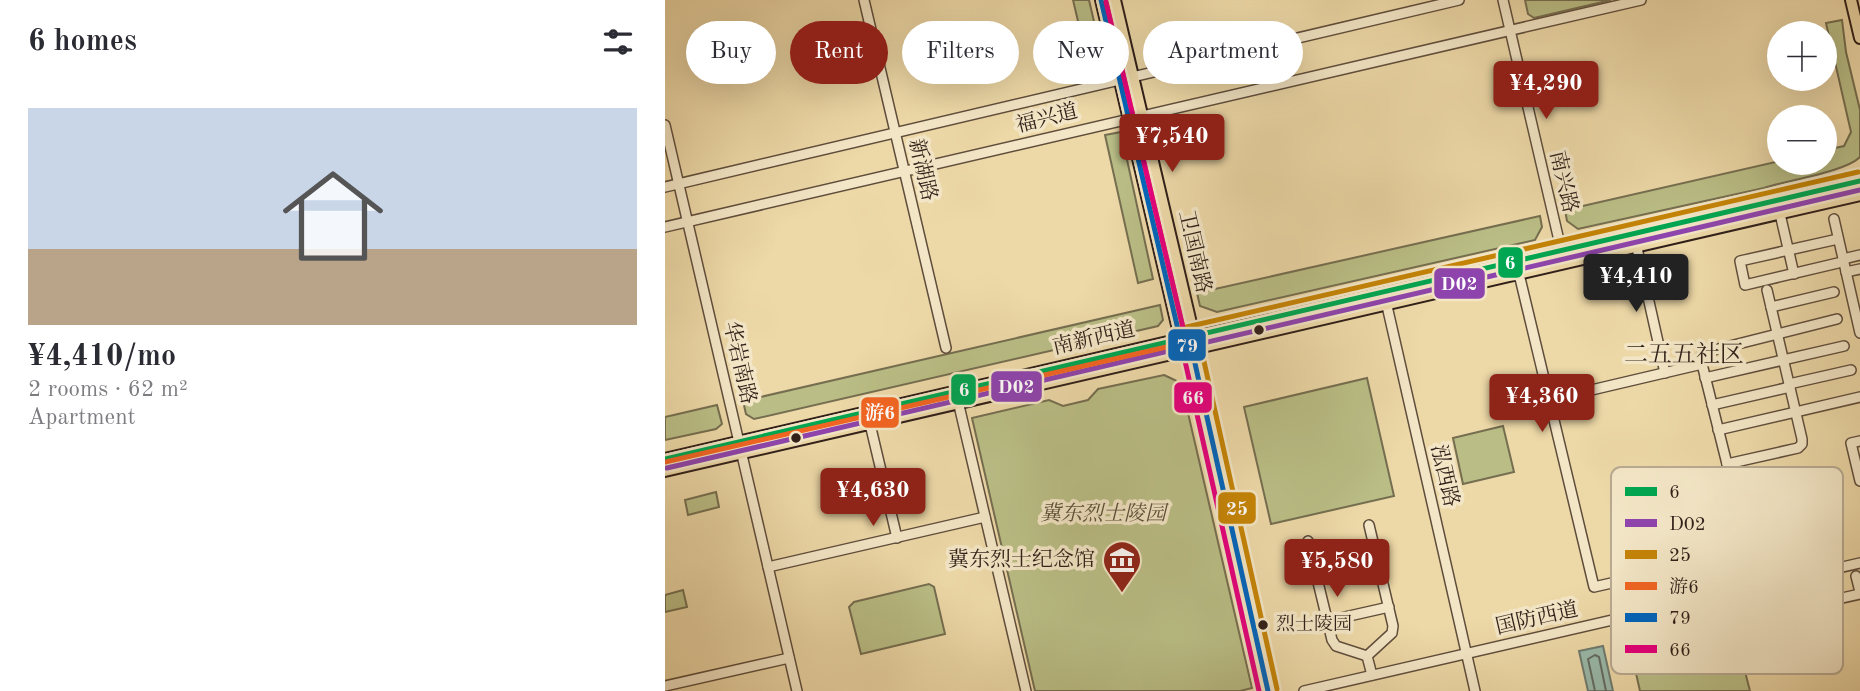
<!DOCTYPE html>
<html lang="en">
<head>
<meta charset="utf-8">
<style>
	body { margin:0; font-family:"Old Standard TT","Noto Serif SC",serif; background:#f7f7f7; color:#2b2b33; height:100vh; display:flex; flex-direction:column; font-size:26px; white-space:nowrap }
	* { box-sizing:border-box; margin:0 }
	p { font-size:23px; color:#7c7c81 }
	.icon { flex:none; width:38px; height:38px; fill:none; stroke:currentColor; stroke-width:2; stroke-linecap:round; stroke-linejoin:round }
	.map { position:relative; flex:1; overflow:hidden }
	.drawer { display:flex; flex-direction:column; background:#fff; width:665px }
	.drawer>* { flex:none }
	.hud { position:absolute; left:21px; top:21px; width:665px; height:63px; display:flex; gap:14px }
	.tools { position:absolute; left:1102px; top:21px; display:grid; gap:14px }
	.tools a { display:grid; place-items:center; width:70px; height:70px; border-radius:50%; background:#fff; box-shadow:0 7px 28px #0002; font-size:35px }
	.price { position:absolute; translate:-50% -60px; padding:0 16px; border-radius:7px; background:#8f2418; color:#fff; font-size:23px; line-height:46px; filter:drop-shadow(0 2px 4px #0008) }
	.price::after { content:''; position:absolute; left:50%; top:42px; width:21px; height:16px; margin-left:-10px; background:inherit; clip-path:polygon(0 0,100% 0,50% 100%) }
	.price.active { background:#222; color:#fff }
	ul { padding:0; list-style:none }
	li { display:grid; align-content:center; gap:14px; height:371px; padding:0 28px }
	li span { display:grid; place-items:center; height:217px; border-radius:0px; color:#555 }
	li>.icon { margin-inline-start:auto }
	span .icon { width:126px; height:126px; fill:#fffc; stroke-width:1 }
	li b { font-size:30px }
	h2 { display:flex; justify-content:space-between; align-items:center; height:84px; padding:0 28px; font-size:30px }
	.chip { padding:0 24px; border-radius:32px; background:#fff; box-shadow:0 7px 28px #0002; font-size:24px; line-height:63px }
	.chip.active { background:#8f2418; color:#fff }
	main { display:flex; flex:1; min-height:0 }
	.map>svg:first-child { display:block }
</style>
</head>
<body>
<main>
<section class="drawer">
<h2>6 homes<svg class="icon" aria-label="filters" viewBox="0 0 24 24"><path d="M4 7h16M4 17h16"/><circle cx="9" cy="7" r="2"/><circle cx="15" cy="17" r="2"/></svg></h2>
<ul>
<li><span style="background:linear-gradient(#c9d6e8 65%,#b9a48a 0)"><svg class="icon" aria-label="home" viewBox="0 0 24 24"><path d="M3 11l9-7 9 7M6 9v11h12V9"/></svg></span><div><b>¥4,410/mo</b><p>2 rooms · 62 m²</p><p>Apartment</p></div></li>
</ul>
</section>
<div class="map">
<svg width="1195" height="691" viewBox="0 0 1195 691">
	<rect width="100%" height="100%" fill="#edd8a7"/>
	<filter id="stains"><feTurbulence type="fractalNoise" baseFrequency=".00286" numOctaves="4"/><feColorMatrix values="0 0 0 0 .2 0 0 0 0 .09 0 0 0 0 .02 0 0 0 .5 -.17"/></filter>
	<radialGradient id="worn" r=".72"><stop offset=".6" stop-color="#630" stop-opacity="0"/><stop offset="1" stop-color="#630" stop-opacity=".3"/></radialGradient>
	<g fill="#babe86" stroke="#756e50" stroke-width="2">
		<polygon points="408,0 424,0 441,73 426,76"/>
		<polygon points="860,0 946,0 869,18 863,14"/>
		<path d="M1177 20 1181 52 1195 110V157C1180 172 1123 180 1099 188L913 229 902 221 900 210 1115 161V163H1160V150L1179 146 1186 132 1161 23Z"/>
		<polygon points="456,132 488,279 473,283 440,135"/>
		<polygon points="875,216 877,227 870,240 552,312 535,306 532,293"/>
		<polygon points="495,305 498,320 493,326 89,419 81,414 78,401"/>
		<polygon points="499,375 516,383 587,688 575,691 370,691 307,418 384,400 398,406 423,400 433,389"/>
		<polygon points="702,378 729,496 606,524 579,407"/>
		<polygon points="52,405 57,424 51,429 0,440 0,417"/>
		<polygon points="838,426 849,472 798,484 788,438"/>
		<polygon points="51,492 54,507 23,515 20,500"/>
		<polygon points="264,584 269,587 280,634 196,654 184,607 189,602"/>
		<polygon points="18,590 22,607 0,612 0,595"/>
		<polygon points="1050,618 1072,640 1085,691 975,691 963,638"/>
	</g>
	<polygon fill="#99b9a9" stroke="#6f7b6f" stroke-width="2" points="938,646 948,691 923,691 914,651"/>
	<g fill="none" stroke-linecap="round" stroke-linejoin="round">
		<polyline stroke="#646c61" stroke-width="2" points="930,691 923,659 930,655 934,657 941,691"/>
		<defs>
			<g id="minor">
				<polyline points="199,0 281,348"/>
				<polyline points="838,0 896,249"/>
				<polyline points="0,125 132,691"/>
				<polyline points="0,187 794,0"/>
				<polyline points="1115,214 1129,274"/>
				<polyline points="1169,219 1195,333"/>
				<polyline points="0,227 976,0"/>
				<polyline points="1173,239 1075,261 1080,285 1173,263"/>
				<polyline points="972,248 1000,373"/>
				<polyline points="1178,259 1195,255"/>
				<polyline points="1181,272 1195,269"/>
				<path d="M854 274 929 587 1012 568C1028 571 1027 587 1030 601"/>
				<polyline points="1102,290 1137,439 1137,444 1133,448 1062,464 1068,499 1126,486"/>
				<polyline points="722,306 810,691"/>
				<polyline points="1106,307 1169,292"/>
				<polyline points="1037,364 1036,356 1041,352 1172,319"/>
				<polyline points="1040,378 1179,346"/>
				<polyline points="1124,384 1186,370"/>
				<polyline points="292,397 361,691"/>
				<polyline points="884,400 1037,364 1062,464"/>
				<polyline points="1047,405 1125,387"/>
				<polyline points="205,424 232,538"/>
				<polyline points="1053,430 1195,397"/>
				<polyline points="1195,441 1186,443 1195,481"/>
				<polyline points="1018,506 1068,495"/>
				<polyline points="704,525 728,626 727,633 702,656 707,675"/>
				<polyline points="1023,539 1065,529 1070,522 1068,499"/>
				<polyline points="643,541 667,640 671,646 702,656"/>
				<polyline points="103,567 320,517"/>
				<polyline points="1191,576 1195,592"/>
				<polyline points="1120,592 1124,610"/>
				<polyline points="1052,596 1058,616 1070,622 1195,594"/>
				<polyline points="662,621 724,607"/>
				<polyline points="0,686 124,658"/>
				<polyline points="639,691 1195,563"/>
			</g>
			<g id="major">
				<polyline points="436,0 515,338 520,343"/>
				<polyline points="450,0 529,336 527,350 603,691"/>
				<polyline points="1186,0 1195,38"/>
				<polyline points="0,459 1195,181"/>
				<polyline points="0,471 1195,195"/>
			</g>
		</defs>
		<use href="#minor" stroke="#5f4d3c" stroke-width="12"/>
		<use href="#major" stroke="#301f19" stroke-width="14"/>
		<use href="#minor" stroke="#f3e6c6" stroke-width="9"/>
		<use href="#major" stroke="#edd8a7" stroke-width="10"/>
		<defs>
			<polyline id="bus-1" points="0,459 1195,181"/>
			<polyline id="bus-2" points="2,468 1195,190"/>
			<g id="bus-3">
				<polyline points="513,329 1193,172"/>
				<polyline points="521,332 536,348 612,689"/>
			</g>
			<polyline id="bus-4" points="0,462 519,343 520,336 441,2"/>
			<polyline id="bus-5" points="436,0 515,338 527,350 603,691"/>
			<polyline id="bus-6" points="441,2 520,336 518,352 594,691"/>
		</defs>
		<use href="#bus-1" stroke="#f3e6c6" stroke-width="10"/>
		<use href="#bus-2" stroke="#f3e6c6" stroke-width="10"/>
		<use href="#bus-3" stroke="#f3e6c6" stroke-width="10"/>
		<use href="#bus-4" stroke="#f3e6c6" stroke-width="10"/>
		<use href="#bus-5" stroke="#f3e6c6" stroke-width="10"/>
		<use href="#bus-6" stroke="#f3e6c6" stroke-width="10"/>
		<use href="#bus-1" stroke="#00a651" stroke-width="5"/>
		<use href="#bus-2" stroke="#8e44ad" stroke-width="5"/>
		<use href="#bus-3" stroke="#c58406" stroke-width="5"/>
		<use href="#bus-4" stroke="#f26522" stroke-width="5"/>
		<use href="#bus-5" stroke="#0065bd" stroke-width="5"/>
		<use href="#bus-6" stroke="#e5007d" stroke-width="5"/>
	</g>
	<defs>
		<symbol id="museum-pin" viewBox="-11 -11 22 30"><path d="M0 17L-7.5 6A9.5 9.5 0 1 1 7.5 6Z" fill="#8f2418" stroke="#f3e6c6"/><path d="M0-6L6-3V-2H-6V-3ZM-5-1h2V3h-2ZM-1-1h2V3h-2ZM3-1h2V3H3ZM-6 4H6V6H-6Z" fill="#fff"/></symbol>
	</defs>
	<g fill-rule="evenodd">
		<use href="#museum-pin" x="435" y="538" width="44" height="60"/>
	</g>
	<g fill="#301f19" stroke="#f3e6c6" stroke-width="2.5">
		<circle cx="594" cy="330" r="6"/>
		<circle cx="131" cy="438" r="6"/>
		<circle cx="598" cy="625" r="6"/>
	</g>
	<g text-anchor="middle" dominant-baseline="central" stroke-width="7" stroke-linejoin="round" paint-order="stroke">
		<g font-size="19" fill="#301f19" stroke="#f3e6c6" text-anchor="start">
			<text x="611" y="625">烈士陵园</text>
		</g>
		<g font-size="21" fill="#301f19" stroke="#f3e6c6">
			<text transform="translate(382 119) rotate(-14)">福兴道</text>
			<text transform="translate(257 170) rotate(77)">新湖路</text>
			<text transform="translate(898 182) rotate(77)">南兴路</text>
			<text transform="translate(529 252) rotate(77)">卫国南路</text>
			<text transform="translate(429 339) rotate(-13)">南新西道</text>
			<text transform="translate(74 363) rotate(77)">华岩南路</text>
			<text transform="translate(779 476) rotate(77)">泓西路</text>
			<text transform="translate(872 619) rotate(-13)">国防西道</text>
		</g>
		<g font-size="21" font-style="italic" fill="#594f3a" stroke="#f3e6c6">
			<text x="438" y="514">冀东烈士陵园</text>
		</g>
		<g font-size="21" fill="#301f19" stroke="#f3e6c6" text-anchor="end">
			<text x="430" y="560">冀东烈士纪念馆</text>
		</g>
		<g font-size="24" fill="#301f19" stroke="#f3e6c6">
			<text x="1019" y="356">二五五社区</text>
		</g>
	</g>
	<rect x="946" y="467" width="232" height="207" rx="10" fill="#f3e6c6" stroke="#b8aa92" stroke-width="2"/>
	<rect x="960" y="487" width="32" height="9" fill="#00a651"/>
	<rect x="960" y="519" width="32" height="8" fill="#8e44ad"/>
	<rect x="960" y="550" width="32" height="9" fill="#c58406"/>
	<rect x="960" y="582" width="32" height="8" fill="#f26522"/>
	<rect x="960" y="613" width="32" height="9" fill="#0065bd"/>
	<rect x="960" y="645" width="32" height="8" fill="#e5007d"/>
	<g font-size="19" fill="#301f19">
		<text x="1004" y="498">6</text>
		<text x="1004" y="530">D02</text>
		<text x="1004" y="561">25</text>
		<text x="1004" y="593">游6</text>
		<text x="1004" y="624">79</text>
		<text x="1004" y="656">66</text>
	</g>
	<g stroke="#f3e6c6" stroke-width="2.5">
		<rect x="832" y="246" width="27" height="33" rx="7" fill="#00a651"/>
		<rect x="768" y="267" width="53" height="33" rx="7" fill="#8e44ad"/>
		<rect x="502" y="328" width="40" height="34" rx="7" fill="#0065bd"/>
		<rect x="325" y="370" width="53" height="33" rx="7" fill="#8e44ad"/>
		<rect x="285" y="373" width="27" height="33" rx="7" fill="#00a651"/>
		<rect x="508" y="381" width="40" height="33" rx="7" fill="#e5007d"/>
		<rect x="195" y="396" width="40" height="33" rx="7" fill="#f26522"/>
		<rect x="552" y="491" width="40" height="34" rx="7" fill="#c58406"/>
	</g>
	<g font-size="19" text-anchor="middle" font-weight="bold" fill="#fff">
		<text x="845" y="269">6</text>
		<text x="794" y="290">D02</text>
		<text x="522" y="352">79</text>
		<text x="351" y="393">D02</text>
		<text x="299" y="396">6</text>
		<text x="528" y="404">66</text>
		<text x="215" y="419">游6</text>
		<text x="572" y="515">25</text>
	</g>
	<rect width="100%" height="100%" filter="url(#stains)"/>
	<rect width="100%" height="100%" fill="url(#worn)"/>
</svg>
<div class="tools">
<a>+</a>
<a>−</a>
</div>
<b class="price" style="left:881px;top:121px">¥4,290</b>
<b class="price" style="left:507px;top:174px">¥7,540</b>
<b class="price active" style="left:971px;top:314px">¥4,410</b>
<b class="price" style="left:877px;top:434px">¥4,360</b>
<b class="price" style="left:208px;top:528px">¥4,630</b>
<b class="price" style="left:672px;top:599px">¥5,580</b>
<div class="hud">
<a class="chip">Buy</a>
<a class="chip active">Rent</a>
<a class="chip">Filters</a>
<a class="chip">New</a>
<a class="chip">Apartment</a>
</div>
</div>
</main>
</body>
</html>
